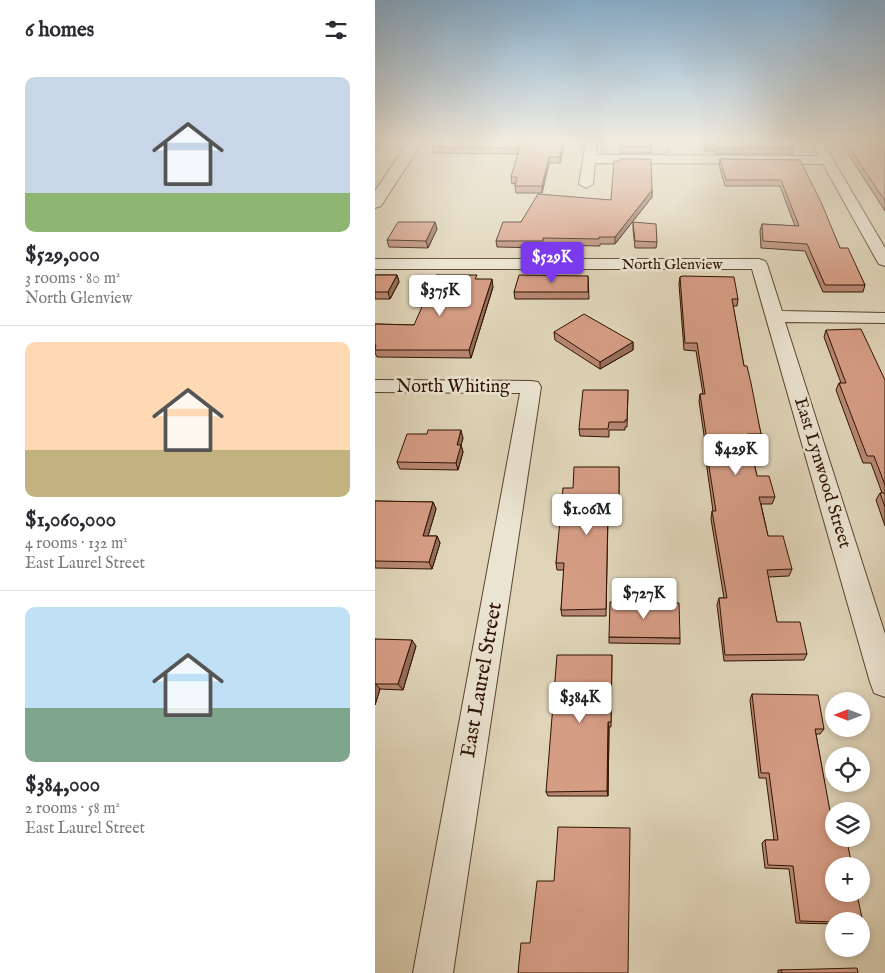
<!DOCTYPE html>
<html lang="en">
<head>
<meta charset="utf-8">
<style>
	body { margin:0; font-family:"IM FELL English",serif; background:#f2f2f3; color:#2b2b33; height:100vh; display:flex; flex-direction:column; font-size:19px; white-space:nowrap }
	* { box-sizing:border-box; margin:0 }
	p { font-size:16px; color:#7c7c81 }
	.icon { flex:none; width:28px; height:28px; fill:none; stroke:currentColor; stroke-width:2; stroke-linecap:round; stroke-linejoin:round }
	.map { position:relative; flex:1; overflow:hidden }
	.drawer { display:flex; flex-direction:column; background:#fff; width:375px }
	.drawer>* { flex:none }
	.needle { width:32px; rotate:270deg }
	.tools { position:absolute; left:450px; top:692px; display:grid; gap:10px }
	.tools a { display:grid; place-items:center; width:45px; height:45px; border-radius:50%; background:#fff; box-shadow:0 2px 8px #0003; font-size:25px }
	.price { position:absolute; translate:-50% -42px; padding:0 11px; border-radius:5px; background:#fff; color:#222; font-size:16px; line-height:32px; filter:drop-shadow(0 1px 2px #0008) }
	.price::after { content:''; position:absolute; left:50%; top:30px; width:15px; height:11px; margin-left:-8px; background:inherit; clip-path:polygon(0 0,100% 0,50% 100%) }
	.price.current { background:#7c3aed; color:#fff }
	ul { padding:0; list-style:none }
	li { display:grid; align-content:center; gap:10px; height:265px; padding:0 25px }
	li+li { border-top:1px solid #e1e1e2 }
	li span { display:grid; place-items:center; height:155px; border-radius:10px; color:#555 }
	li>.icon { margin-inline-start:auto }
	span .icon { width:90px; height:90px; fill:#fffc; stroke-width:1 }
	li b { font-size:21px }
	h2 { display:flex; justify-content:space-between; align-items:center; height:60px; padding:0 25px; font-size:21px }
	main { display:flex; flex:1; min-height:0 }
	.map>svg:first-child { display:block }
</style>
</head>
<body>
<main>
<section class="drawer">
<h2>6 homes<svg class="icon" aria-label="filters" viewBox="0 0 24 24"><path d="M4 7h16M4 17h16"/><circle cx="9" cy="7" r="2"/><circle cx="15" cy="17" r="2"/></svg></h2>
<ul>
<li><span style="background:linear-gradient(#c9d6e8 75%,#8fb573 0)"><svg class="icon" aria-label="home" viewBox="0 0 24 24"><path d="M3 11l9-7 9 7M6 9v11h12V9"/></svg></span><div><b>$529,000</b><p>3 rooms · 80 m²</p><p>North Glenview</p></div></li>
<li><span style="background:linear-gradient(#ffd9b3 70%,#c2b280 0)"><svg class="icon" aria-label="home" viewBox="0 0 24 24"><path d="M3 11l9-7 9 7M6 9v11h12V9"/></svg></span><div><b>$1,060,000</b><p>4 rooms · 132 m²</p><p>East Laurel Street</p></div></li>
<li><span style="background:linear-gradient(#bfe0f5 65%,#7fa58c 0)"><svg class="icon" aria-label="home" viewBox="0 0 24 24"><path d="M3 11l9-7 9 7M6 9v11h12V9"/></svg></span><div><b>$384,000</b><p>2 rooms · 58 m²</p><p>East Laurel Street</p></div></li>
</ul>
</section>
<div class="map">
<svg width="510" height="973" viewBox="0 0 510 973">
	<rect width="100%" height="100%" fill="#e0d5b9"/>
	<filter id="stains"><feTurbulence type="fractalNoise" baseFrequency=".004" numOctaves="4"/><feColorMatrix values="0 0 0 0 .2 0 0 0 0 .09 0 0 0 0 .02 0 0 0 .5 -.17"/></filter>
	<radialGradient id="worn" r=".72"><stop offset=".6" stop-color="#630" stop-opacity="0"/><stop offset="1" stop-color="#630" stop-opacity=".3"/></radialGradient>
	<polygon fill="#adbe93" stroke="#6e684a" points="226,141 293,141 294,151 287,154 232,154 226,152"/>
	<g fill="none" stroke-linecap="round" stroke-linejoin="round">
		<defs>
			<g id="minor">
				<polygon points="211,141 223,141 221,155 444,156 435,141 447,141 510,248 510,266 504,264 502,261 448,164 220,163 218,184 211,188 204,184"/>
				<polygon points="0,259 384,259 390,261 392,264 407,311 510,313 510,323 410,322 510,634 510,697 499,693 495,682 377,269 0,269"/>
				<polygon points="0,380 156,381 163,382 166,387 78,973 38,973 145,393 0,392"/>
			</g>
			<polygon id="tertiary" points="34,141 48,141 6,206 0,208 0,191"/>
		</defs>
		<use href="#minor" stroke="#5a432e" stroke-width="2"/>
		<use href="#tertiary" stroke="#5a432e" stroke-width="2"/>
		<use href="#minor" fill="#ebe4d2" fill-rule="evenodd"/>
		<use href="#tertiary" fill="#ebe4d2" fill-rule="evenodd"/>
	</g>
	<g fill="#b88772" stroke="#2e1200">
		<polygon points="60,141 190,141 185,163 174,163 167,193 141,193 140,186 140,183 137,184 136,177 143,154 58,153 57,147"/>
		<rect x="245" y="141" width="31" height="12"/>
		<polygon points="328,141 416,141 419,148 418,154 340,154 340,151 330,151"/>
		<polygon points="465,141 510,141 510,211"/>
		<polygon points="345,159 425,160 465,248 490,285 488,292 448,292 430,251 386,248 385,231 387,224 420,226 405,186 350,186 344,165"/>
		<polygon points="277,190 277,197 240,244 225,244 225,246 169,245 168,248 122,247 121,241 146,222"/>
		<polygon points="60,222 62,229 53,248 14,247 12,240"/>
		<polygon points="258,222 282,242 281,248 260,248 258,229"/>
		<polygon points="0,275 22,275 24,282 15,299 0,299"/>
		<polygon points="213,276 214,299 140,299 139,292"/>
		<polygon points="305,277 363,299 362,306 358,306 369,366 386,434 384,441 374,442 382,476 400,497 397,504 386,504 393,536 417,569 414,576 393,577 402,622 432,654 429,660 349,661 342,605 344,598 349,598 336,519 337,511 338,511 331,461 332,456 324,401 325,394 328,394 321,351 309,350 304,284"/>
		<polygon points="103,279 118,287 96,358 2,357 0,353 0,324 39,325"/>
		<polygon points="451,330 510,380 510,526 501,500 505,493 507,493 496,463 488,463 461,390 464,383 466,383 449,337"/>
		<polygon points="179,332 258,342 258,350 225,369 180,340"/>
		<polygon points="253,390 252,427 250,427 250,430 234,430 234,437 205,436 204,429"/>
		<polygon points="88,438 86,445 88,452 83,470 25,469 22,462"/>
		<polygon points="244,467 244,517 233,517 231,616 187,616 186,610 189,570 182,570 181,563 198,488"/>
		<polygon points="0,501 58,502 61,509 53,536 62,536 65,543 57,569 0,568"/>
		<polygon points="234,637 305,638 305,644 234,643"/>
		<polygon points="0,639 41,646 28,690 5,689 0,705"/>
		<polygon points="237,655 236,727 234,727 233,796 173,796 171,792"/>
		<polygon points="377,694 449,729 445,734 441,734 459,839 488,923 486,924 486,921 459,921 459,924 421,923 414,869 390,868 387,843 390,840 399,840 391,778 384,778 375,700"/>
		<polygon points="403,970 406,970 483,973 403,973"/>
	</g>
	<g fill="#966e5d" stroke="#2e1200">
		<polygon points="2,141 8,141 0,152 0,144"/>
		<polygon points="188,141 190,141 185,163 185,157"/>
		<polygon points="174,157 174,163 167,193 167,186"/>
		<polygon points="277,190 277,197 240,244 240,237"/>
		<polygon points="60,222 62,229 53,248 51,241"/>
		<polygon points="22,275 24,282 15,299 13,292"/>
		<polygon points="117,279 118,287 96,358 94,350"/>
		<polygon points="258,342 258,350 225,369 225,362"/>
		<polygon points="86,430 88,438 86,445 88,452 83,470 81,463 82,445"/>
		<polygon points="58,502 61,509 51,543 48,536"/>
		<polygon points="62,536 65,543 57,569 54,562"/>
		<polygon points="37,640 41,646 28,690 23,684"/>
		<polygon points="0,683 5,689 0,705"/>
		<polygon points="233,722 234,727 233,796 232,791"/>
	</g>
	<g fill="#d69d85" stroke="#2e1200">
		<polygon points="60,141 188,141 185,157 174,157 167,186 140,186 142,177 136,177 145,148 57,147"/>
		<rect x="245" y="141" width="31" height="6"/>
		<polygon points="330,141 416,141 419,148 341,148 340,145 331,145"/>
		<polygon points="470,141 510,141 510,153 509,154 510,155 510,201"/>
		<polygon points="245,159 276,159 277,190 240,237 224,237 224,239 168,238 168,241 121,241 128,222 146,222 163,194 236,200 239,161 245,161"/>
		<polygon points="345,159 425,160 446,202 465,248 473,248 490,285 450,285 432,244 388,241 387,224 424,226 406,180 351,180"/>
		<polygon points="23,222 60,222 51,241 12,240"/>
		<polygon points="258,222 281,224 282,242 260,241"/>
		<polygon points="0,275 22,275 13,292 0,292"/>
		<polygon points="61,275 102,275 100,279 117,279 94,350 0,350 1,345 0,345 0,324 39,325"/>
		<polygon points="144,275 213,276 213,292 139,292"/>
		<polygon points="308,276 359,277 363,299 357,299 369,366 372,366 376,383 386,434 372,434 382,476 394,476 400,497 384,497 393,536 408,536 417,569 392,570 402,622 425,622 432,654 350,655 344,598 352,598 337,511 341,511 332,454 334,454 325,394 330,394 322,343 310,343 305,277"/>
		<polygon points="209,314 258,342 225,362 179,332"/>
		<polygon points="486,329 510,380 510,485 499,456 492,456 464,383 471,383 451,330"/>
		<polygon points="208,390 253,390 252,420 250,420 250,422 234,422 233,429 204,429"/>
		<polygon points="53,430 86,430 82,445 86,445 81,463 22,462 32,434 52,434"/>
		<polygon points="199,467 244,467 244,510 233,510 231,609 186,610 189,563 181,563 188,488 198,488"/>
		<polygon points="505,493 510,493 510,507"/>
		<polygon points="0,501 58,502 48,536 62,536 54,562 0,561"/>
		<polygon points="235,602 304,603 305,638 234,637"/>
		<polygon points="0,639 37,640 23,684 0,684"/>
		<polygon points="182,655 237,655 236,722 233,722 232,791 171,792"/>
		<polygon points="377,694 443,695 449,729 440,729 459,833 459,839 460,839 460,840 472,841 477,866 459,866 459,894 482,894 488,923 486,923 486,921 459,921 459,922 425,921 418,866 393,865 390,840 403,840 394,773 386,773"/>
		<polygon points="183,827 255,828 253,973 143,973 146,943 155,943 162,881 179,881"/>
		<polygon points="482,968 483,973 407,973 406,970"/>
	</g>
	<linearGradient id="sky" x2="0" y2="1"><stop stop-color="#89b4d6"/><stop offset="0.51" stop-color="#f1ece0"/><stop offset="1" stop-color="#f1ece0" stop-opacity="0"/></linearGradient>
	<rect width="510" height="277" fill="url(#sky)"/>
	<g text-anchor="middle" dominant-baseline="central" stroke-width="5" stroke-linejoin="round" paint-order="stroke">
		<g font-size="15" fill="#2e1200" stroke="#ebe4d2">
			<text x="297" y="264">North Glenview</text>
		</g>
		<g font-size="18" fill="#2e1200" stroke="#ebe4d2">
			<text x="78" y="387">North Whiting</text>
			<text transform="translate(447 473) rotate(73)">East Lynwood Street</text>
		</g>
		<g font-size="21" fill="#2e1200" stroke="#ebe4d2">
			<text transform="translate(107 680) rotate(-80)">East Laurel Street</text>
		</g>
	</g>
	<rect width="100%" height="100%" filter="url(#stains)"/>
	<rect width="100%" height="100%" fill="url(#worn)"/>
</svg>
<div class="tools">
<a><svg class="needle" viewBox="-14 -14 28 28"><path d="M0-13l5 13h-10z" fill="#e53935"/><path d="M0 13l5-13h-10z" fill="#7c7c81"/></svg></a>
<a><svg class="icon" aria-label="locate" viewBox="0 0 24 24"><circle cx="12" cy="12" r="6"/><path d="M12 2v4M12 18v4M2 12h4M18 12h4"/></svg></a>
<a><svg class="icon" aria-label="layers" viewBox="0 0 24 24"><path d="M12 4l9 5-9 5-9-5zM3 14l9 5 9-5"/></svg></a>
<a>+</a>
<a>−</a>
</div>
<b class="price current" style="left:177px;top:284px">$529K</b>
<b class="price" style="left:65px;top:317px">$375K</b>
<b class="price" style="left:361px;top:476px">$429K</b>
<b class="price" style="left:212px;top:536px">$1.06M</b>
<b class="price" style="left:269px;top:620px">$727K</b>
<b class="price" style="left:205px;top:724px">$384K</b>
</div>
</main>
</body>
</html>
